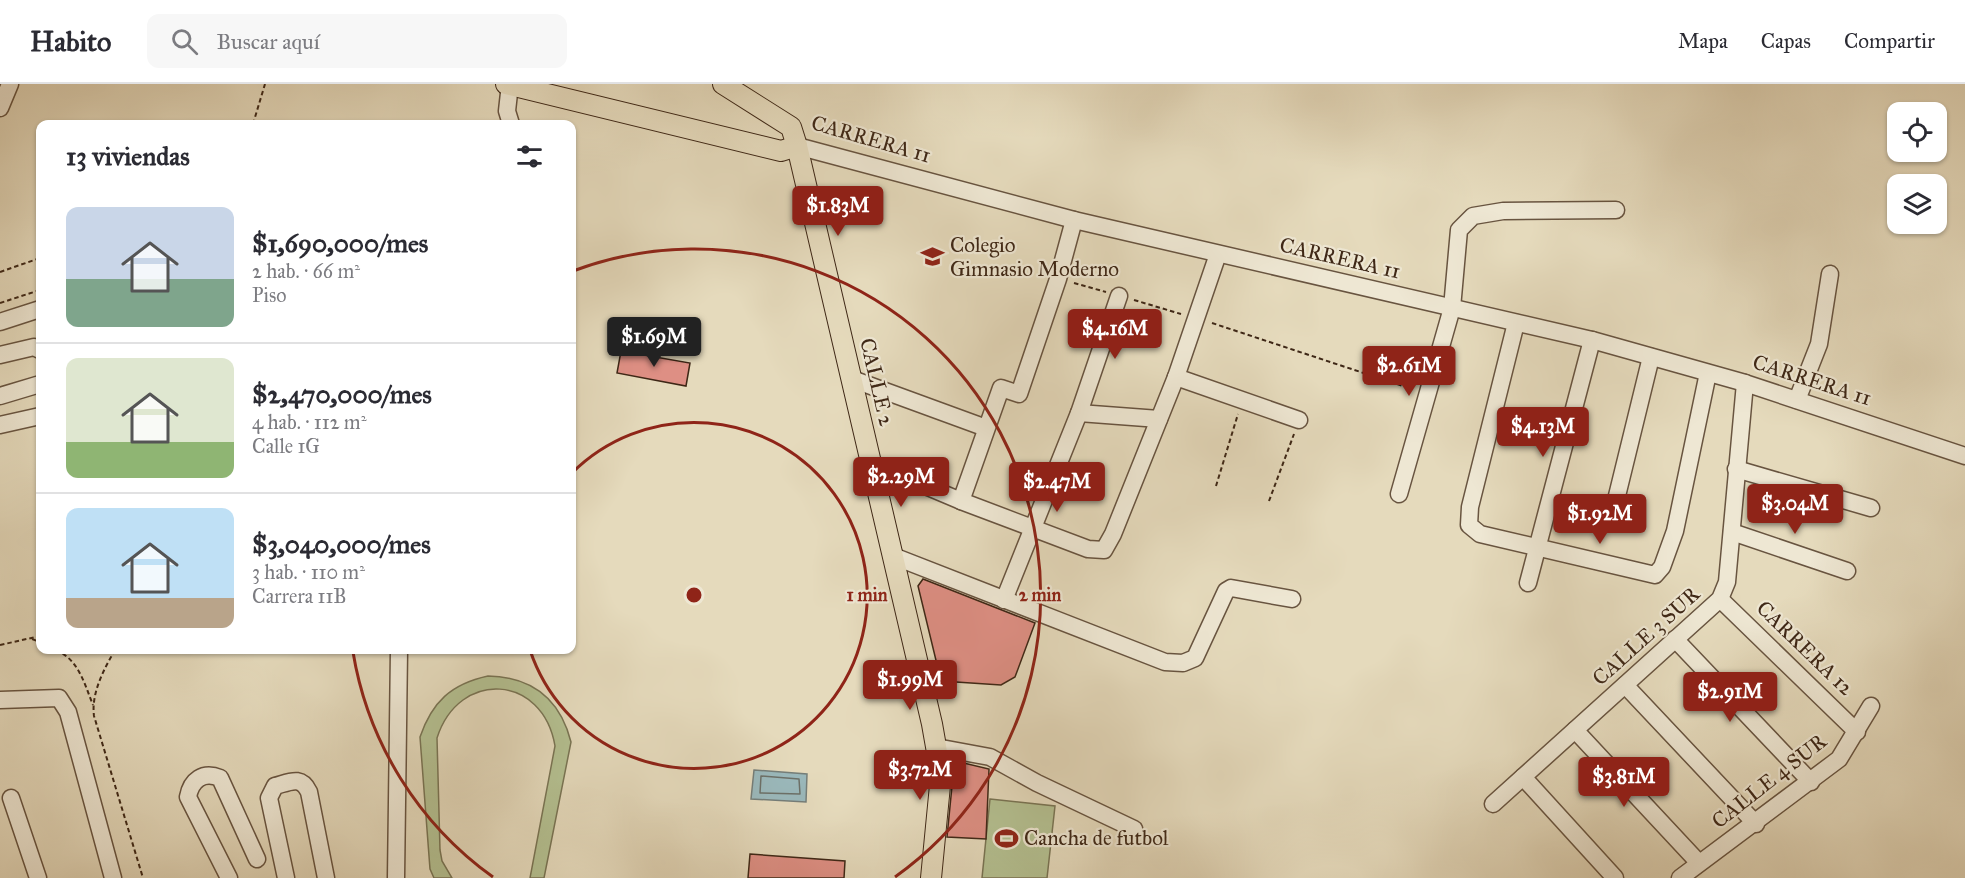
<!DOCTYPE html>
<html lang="es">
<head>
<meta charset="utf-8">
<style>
	body { margin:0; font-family:"IM FELL Great Primer",serif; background:#f7f7f7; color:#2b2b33; height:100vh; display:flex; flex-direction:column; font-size:22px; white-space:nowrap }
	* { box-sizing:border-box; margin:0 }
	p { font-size:20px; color:#7c7c81 }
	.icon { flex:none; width:33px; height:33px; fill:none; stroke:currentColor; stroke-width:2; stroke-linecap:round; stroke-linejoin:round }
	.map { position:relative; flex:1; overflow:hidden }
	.details { position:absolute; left:36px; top:36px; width:540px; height:534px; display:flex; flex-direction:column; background:#fff; border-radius:12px; box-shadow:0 2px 4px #0004 }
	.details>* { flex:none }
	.tools { position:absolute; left:1887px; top:18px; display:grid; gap:12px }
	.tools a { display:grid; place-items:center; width:60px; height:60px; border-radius:12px; background:#fff; box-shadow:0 2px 4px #0004; font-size:30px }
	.price { position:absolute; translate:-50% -51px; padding:0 14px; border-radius:6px; background:#8f2418; color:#fff; font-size:20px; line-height:39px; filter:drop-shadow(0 2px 3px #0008) }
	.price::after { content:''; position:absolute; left:50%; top:36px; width:18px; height:14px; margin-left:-9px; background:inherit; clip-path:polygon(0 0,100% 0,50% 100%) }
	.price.active { background:#222; color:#fff }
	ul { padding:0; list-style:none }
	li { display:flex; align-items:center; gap:18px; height:150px; padding:0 30px }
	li+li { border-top:2px solid #e1e1e2 }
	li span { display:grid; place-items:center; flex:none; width:168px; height:120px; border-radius:12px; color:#555 }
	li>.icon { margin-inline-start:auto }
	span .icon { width:72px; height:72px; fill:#fffc; stroke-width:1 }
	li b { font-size:26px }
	h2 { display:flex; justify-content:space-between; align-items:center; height:72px; padding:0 30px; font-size:26px }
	header { display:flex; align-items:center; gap:36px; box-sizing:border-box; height:84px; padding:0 30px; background:#fff; border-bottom:2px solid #e1e1e2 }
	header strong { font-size:28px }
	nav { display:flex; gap:33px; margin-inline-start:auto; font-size:21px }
	.search { width:420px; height:54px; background:#f7f7f7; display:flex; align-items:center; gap:15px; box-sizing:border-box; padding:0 21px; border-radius:12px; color:#7c7c81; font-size:22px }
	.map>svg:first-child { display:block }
</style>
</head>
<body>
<header>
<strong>Habito</strong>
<div class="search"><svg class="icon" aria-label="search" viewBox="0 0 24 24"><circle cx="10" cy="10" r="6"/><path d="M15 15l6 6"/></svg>Buscar aquí</div>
<nav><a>Mapa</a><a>Capas</a><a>Compartir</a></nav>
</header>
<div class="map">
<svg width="1965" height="794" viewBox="0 0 1965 794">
	<rect width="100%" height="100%" fill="#e5dabc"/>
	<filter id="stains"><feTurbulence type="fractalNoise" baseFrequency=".00333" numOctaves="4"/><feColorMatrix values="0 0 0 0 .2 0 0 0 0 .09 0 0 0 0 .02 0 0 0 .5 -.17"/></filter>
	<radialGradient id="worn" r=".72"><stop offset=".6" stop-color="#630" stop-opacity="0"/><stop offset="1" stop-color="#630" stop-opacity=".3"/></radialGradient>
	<g fill="#b4c091" stroke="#797454" stroke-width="1.5">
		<path d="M488 592C532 593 560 615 571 658L544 794H530L555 662C543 590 459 585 437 654L440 766 442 777 452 794H434L430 785 420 653C432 618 451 600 488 592Z"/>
		<polygon points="990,715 1055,722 1047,794 982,794"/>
	</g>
	<polygon fill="#9ab8bb" stroke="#757e79" stroke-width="1.5" points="754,686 807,690 806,718 751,715"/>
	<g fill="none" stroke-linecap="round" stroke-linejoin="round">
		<polygon stroke="#6c7068" stroke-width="1.5" points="761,692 799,695 800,710 760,709"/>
	</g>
	<g fill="#de8f84" stroke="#3e2716" stroke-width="1.5">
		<polygon points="621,267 690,279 686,302 617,289"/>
		<polygon points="923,495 1035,539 1015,593 1001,601 941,597 918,502"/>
		<polygon points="951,676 989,685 986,755 947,753 953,692"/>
		<polygon points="750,770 845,777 844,794 748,794"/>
	</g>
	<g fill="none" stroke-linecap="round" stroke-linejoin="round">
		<defs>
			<g id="minor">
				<polyline points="510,0 507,27 511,40"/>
				<polyline points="0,24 10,0"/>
				<polyline points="797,62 1074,136 1592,256 1745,299 1965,372"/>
				<polyline points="0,238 40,225"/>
				<polyline points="1516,239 1470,423 1469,441 1480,450 1655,491 1662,483 1675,447 1708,289"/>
				<polyline points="0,271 34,263 40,266"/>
				<polyline points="1176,293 1299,336"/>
				<polyline points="852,295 986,344"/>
				<polyline points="0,312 40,300"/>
				<polyline points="1797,316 1819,260 1830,190"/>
				<polyline points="1079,329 1159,335"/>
				<polyline points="0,341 40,332"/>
				<polyline points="871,379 961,417 1088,465 1104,466 1113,450 1176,293 1218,170"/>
				<polyline points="1736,385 1871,424"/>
				<polyline points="1399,410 1452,224 1459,146 1473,132 1503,127 1616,126"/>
				<polyline points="961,417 1001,304 1019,310 1058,195 1074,136"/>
				<polyline points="1615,420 1651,273"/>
				<polyline points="1732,448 1847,487"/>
				<polyline points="893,472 1165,578 1183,579 1195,574 1226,507 1231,504 1292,515"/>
				<polyline points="1528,499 1592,256"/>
				<polyline points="1720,515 1857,648"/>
				<polyline points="1004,516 1079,329 1119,212"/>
				<polyline points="1675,555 1811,698"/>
				<polyline points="1625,601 1756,740"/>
				<polyline points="0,616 59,614 68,628 113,794"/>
				<polyline points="1575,646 1699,779"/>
				<polyline points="936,663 990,673 1037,699 1134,745"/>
				<polyline points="1523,693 1615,794"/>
				<polyline points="11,714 38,794"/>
				<polyline points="1493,720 1720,515 1727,498 1745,299"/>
				<path d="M229 794 188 713C191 696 203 687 220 694L257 775"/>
				<path d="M286 794 269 714 275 702C290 698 301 691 309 708L326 794"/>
				<polyline points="396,794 399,566"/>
				<polyline points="1680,794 1839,675 1871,622"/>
			</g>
			<g id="major">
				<polyline points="506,0 781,67 797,62"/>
				<polyline points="723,0 791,43 797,62 932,640 941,691 931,794"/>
			</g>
		</defs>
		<use href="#minor" stroke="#685440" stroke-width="19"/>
		<use href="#major" stroke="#3e2716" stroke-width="22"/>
		<g stroke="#3e2716" stroke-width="2" stroke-dasharray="4.5 3" stroke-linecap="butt">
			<polyline points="253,40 265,0"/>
			<polyline points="0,188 40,174"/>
			<polyline points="1074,199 1106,208"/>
			<polyline points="1134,216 1181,230"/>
			<polyline points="0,219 40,206"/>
			<polyline points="1212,239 1412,305"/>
			<polyline points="1216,402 1238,330"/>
			<polyline points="1269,417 1294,350"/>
			<polyline points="32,555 40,558"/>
			<polyline points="0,561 40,552"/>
			<path d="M56 566C79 576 84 599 93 621"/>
			<path d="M115 566C104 585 91 609 94 632L143 794"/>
		</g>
		<use href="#minor" stroke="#eee7d3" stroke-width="16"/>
		<use href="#major" stroke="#e5dabc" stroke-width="20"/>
	</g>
	<g fill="none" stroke="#8f2418" stroke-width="3">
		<path d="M572 389A173 173 0 1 1 530 566"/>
		<path d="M493 793A346 346 0 0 1 353 568M573 187A346 346 0 0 1 895 793"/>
	</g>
	<defs>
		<symbol id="school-bare" viewBox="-9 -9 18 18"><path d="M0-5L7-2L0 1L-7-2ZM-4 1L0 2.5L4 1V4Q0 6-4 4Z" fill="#8f2418" stroke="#eee7d3" stroke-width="2.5" paint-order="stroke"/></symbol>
		<symbol id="stadium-bare" viewBox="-9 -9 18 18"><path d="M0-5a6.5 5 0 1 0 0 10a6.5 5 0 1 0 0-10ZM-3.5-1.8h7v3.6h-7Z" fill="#8f2418" stroke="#eee7d3" stroke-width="2.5" paint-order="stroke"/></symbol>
	</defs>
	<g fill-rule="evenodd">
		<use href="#school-bare" x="916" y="156" width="33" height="33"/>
		<use href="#stadium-bare" x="990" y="738" width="33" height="33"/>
	</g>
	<g text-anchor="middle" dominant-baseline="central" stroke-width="4.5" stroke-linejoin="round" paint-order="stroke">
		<g font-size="21" fill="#3e2716" stroke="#eee7d3">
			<text transform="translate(871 55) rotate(16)">CARRERA 11</text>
			<text transform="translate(1340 174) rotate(13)">CARRERA 11</text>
			<text transform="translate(1812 296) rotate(18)">CARRERA 11</text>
			<text transform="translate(877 298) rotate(77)">CALLE 2</text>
			<text transform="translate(1646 552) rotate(-42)">CALLE 3 SUR</text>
			<text transform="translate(1805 564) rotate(44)">CARRERA 12</text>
			<text transform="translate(1769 697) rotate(-38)">CALLE 4 SUR</text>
		</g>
		<g font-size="21" fill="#3e2716" stroke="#eee7d3" text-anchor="start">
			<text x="950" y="161">Colegio<tspan x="950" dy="24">Gimnasio Moderno</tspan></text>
			<text x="1024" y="754">Cancha de futbol</text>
		</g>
	</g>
	<circle cx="694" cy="511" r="9" fill="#8f2418" stroke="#eee7d3" stroke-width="3"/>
	<g font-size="18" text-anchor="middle" font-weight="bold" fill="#8f2418" stroke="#eee7d3" stroke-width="4.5" stroke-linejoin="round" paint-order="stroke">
		<text x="867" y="517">1 min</text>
		<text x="1040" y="517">2 min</text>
	</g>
	<rect width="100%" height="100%" filter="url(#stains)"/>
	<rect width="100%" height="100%" fill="url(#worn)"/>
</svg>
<div class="tools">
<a><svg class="icon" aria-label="locate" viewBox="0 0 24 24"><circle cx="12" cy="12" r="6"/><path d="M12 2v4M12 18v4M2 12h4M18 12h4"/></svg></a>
<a><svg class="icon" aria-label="layers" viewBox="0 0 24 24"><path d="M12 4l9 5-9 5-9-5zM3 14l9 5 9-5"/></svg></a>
</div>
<b class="price" style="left:838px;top:153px">$1.83M</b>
<b class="price" style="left:1115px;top:276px">$4.16M</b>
<b class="price active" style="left:654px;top:284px">$1.69M</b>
<b class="price" style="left:1409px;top:313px">$2.61M</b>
<b class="price" style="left:1543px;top:374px">$4.13M</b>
<b class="price" style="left:901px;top:424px">$2.29M</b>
<b class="price" style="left:1057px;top:429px">$2.47M</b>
<b class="price" style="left:1795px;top:451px">$3.04M</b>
<b class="price" style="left:1600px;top:461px">$1.92M</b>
<b class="price" style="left:910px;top:627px">$1.99M</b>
<b class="price" style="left:1730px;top:639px">$2.91M</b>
<b class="price" style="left:920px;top:717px">$3.72M</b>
<b class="price" style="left:1624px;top:724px">$3.81M</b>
<section class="details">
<h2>13 viviendas<svg class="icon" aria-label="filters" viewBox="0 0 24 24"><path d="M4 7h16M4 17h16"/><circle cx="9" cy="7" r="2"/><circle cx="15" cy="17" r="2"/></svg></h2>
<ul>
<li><span style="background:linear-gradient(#c9d6e8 60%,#7fa58c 0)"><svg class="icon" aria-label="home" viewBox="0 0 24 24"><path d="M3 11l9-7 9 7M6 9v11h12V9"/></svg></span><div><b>$1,690,000/mes</b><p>2 hab. · 66 m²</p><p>Piso</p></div></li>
<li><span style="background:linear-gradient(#dfe7d0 70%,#8fb573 0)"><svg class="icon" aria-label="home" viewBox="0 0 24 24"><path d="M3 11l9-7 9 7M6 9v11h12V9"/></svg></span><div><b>$2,470,000/mes</b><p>4 hab. · 112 m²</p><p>Calle 1G</p></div></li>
<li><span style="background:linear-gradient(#bfe0f5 75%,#b9a48a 0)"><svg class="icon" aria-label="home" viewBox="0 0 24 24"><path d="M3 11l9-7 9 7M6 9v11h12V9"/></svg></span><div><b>$3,040,000/mes</b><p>3 hab. · 110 m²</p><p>Carrera 11B</p></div></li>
</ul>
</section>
</div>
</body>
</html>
